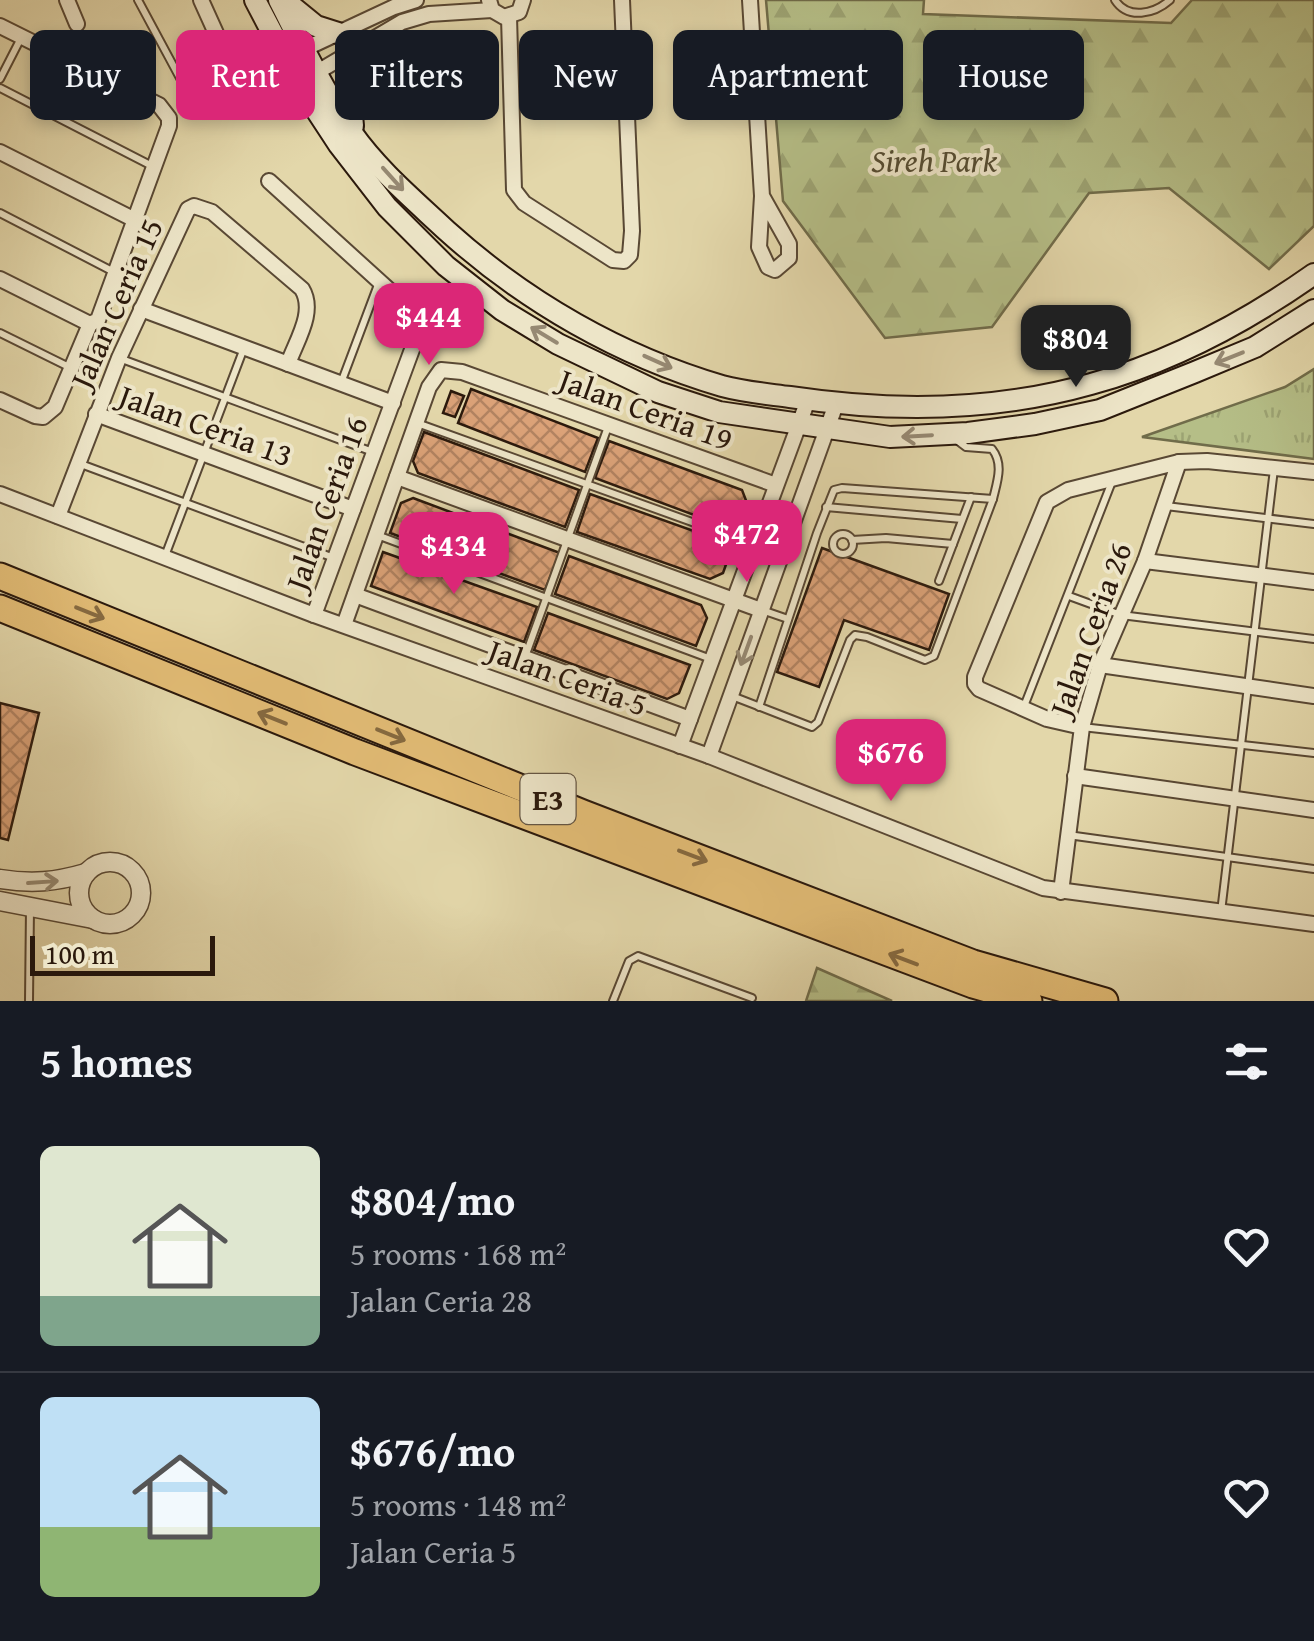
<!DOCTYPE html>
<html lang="en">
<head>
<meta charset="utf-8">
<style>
	body { margin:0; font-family:"Gentium Book Plus",serif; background:#242831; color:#f1f3f6; height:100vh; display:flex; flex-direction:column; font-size:38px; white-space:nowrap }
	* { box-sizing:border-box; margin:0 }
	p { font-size:32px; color:#9ea1a6 }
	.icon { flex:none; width:55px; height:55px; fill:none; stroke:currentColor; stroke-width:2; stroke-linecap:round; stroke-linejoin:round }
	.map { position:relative; height:1001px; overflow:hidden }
	.panel { display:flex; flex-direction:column; background:#171b24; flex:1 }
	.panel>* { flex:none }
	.banner { position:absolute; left:30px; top:30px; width:1255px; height:90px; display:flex; gap:20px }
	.scale { position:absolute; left:30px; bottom:25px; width:185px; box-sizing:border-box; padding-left:10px; border:5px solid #2b190c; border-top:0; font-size:28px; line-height:35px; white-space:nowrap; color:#2b190c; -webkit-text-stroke:8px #ede5c8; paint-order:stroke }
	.price { position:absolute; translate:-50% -85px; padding:0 22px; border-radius:20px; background:#db2777; color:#fff; font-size:32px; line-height:65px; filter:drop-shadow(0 2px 5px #0008) }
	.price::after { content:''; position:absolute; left:50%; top:60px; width:30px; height:22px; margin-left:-15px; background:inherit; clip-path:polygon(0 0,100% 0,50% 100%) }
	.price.selected { background:#222; color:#fff }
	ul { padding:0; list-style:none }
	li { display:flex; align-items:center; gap:30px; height:250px; padding:0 40px }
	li+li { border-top:2px solid #363941 }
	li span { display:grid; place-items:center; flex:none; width:280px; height:200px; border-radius:15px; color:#555 }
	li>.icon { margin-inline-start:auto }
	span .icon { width:120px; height:120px; fill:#fffc; stroke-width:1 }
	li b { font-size:42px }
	h2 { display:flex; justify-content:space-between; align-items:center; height:120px; padding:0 40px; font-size:42px }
	.pill { padding:0 35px; border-radius:15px; background:#171b24; box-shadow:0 5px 15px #0003; font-size:35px; line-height:90px }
	.pill.selected { background:#db2777; color:#fff }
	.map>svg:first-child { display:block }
</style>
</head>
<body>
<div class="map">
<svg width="1314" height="1001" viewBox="0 0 1314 1001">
	<defs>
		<pattern id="grass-tufts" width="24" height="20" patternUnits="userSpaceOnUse" patternTransform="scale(2.5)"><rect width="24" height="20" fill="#b5be87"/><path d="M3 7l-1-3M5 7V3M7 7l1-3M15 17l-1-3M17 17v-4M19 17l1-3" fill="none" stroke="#9ca373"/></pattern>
		<pattern id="forest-firs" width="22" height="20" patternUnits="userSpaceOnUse" patternTransform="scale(2.5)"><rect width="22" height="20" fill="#b5be87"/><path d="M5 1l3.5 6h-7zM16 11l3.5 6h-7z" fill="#9ca373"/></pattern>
		<pattern id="building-cross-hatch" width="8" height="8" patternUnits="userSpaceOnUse" patternTransform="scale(2.5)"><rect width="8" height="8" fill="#dba278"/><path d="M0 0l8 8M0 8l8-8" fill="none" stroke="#b28361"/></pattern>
	</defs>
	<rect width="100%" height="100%" fill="#e3d7aa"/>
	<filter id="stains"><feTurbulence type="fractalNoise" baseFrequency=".002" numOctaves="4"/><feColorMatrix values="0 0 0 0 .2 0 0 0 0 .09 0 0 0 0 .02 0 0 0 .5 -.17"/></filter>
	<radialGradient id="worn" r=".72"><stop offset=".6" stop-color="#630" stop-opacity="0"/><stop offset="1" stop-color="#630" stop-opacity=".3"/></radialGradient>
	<polygon fill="url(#grass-tufts)" stroke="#706c4a" stroke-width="2.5" points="1314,369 1314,459 1142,437 1285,387"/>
	<g fill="url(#forest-firs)" stroke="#706c4a" stroke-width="2.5">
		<polygon points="766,0 924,0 923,14 1171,23 1192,0 1314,0 1314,226 1269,269 1169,188 1089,193 992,327 885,338 783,201"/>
		<polygon points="817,968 892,1001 806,1001"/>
	</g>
	<g fill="url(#building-cross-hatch)" stroke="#2b190c" stroke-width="2.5">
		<polygon points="471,389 598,438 585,472 458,423"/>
		<polygon points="451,391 464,396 455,417 443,413"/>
		<polygon points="424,432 579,490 565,527 418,473 413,461"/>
		<polygon points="609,441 742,490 747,503 737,531 595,478"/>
		<polygon points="590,494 733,545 723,573 710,579 577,532"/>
		<polygon points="413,498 560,553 545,590 390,533 401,503"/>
		<polygon points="822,548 949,594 929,650 844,620 819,687 777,672"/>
		<polygon points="383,552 537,607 524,642 371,586"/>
		<polygon points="569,556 701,605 707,618 696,646 555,594"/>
		<polygon points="548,613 690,665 679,693 667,699 534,650"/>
		<polygon points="0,703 39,713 8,840 0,838"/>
	</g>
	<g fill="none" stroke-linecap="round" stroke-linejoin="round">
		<defs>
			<g id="service">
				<path d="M138 0 181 80C194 85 220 76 228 64"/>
				<path d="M1115 0C1128 20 1154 14 1170 0"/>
				<polyline points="0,79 21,38"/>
				<polyline points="0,88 154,167"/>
				<polyline points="0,213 114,272"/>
				<polyline points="0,333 71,368"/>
				<polyline points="119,358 373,452"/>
				<polyline points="341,383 379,282"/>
				<polyline points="417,423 753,544"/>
				<polyline points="78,463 334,558"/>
				<polyline points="1166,506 1314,524"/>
				<polyline points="826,507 962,519"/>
				<circle cx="843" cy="544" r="10"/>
				<polyline points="377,535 711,659"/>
				<polyline points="852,540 886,538 953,544"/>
				<polyline points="165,556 244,348"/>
				<polyline points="939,581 971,497"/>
				<polyline points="1069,596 1121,615 1314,639"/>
				<polyline points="762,610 788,619"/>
				<polyline points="525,657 609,424"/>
				<path d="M732 696 812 727 818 722 850 640 855 635 867 637 925 660 934 656 993 499C997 482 1004 464 992 449L966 447 954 438"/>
				<polyline points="759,707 817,533 834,490 842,488 993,499"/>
				<polyline points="1023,709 1113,479"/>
				<polyline points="1082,727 1314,753"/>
				<polyline points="1068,835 1314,869"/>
				<polyline points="1221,912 1274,469"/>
				<polyline points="29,1001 30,908"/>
				<polyline points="613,1001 629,961 638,956 752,998"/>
			</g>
			<g id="minor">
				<polyline points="67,0 77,24"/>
				<polyline points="201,0 229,62"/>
				<polyline points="489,0 492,10 504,17 519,12 523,0"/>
				<polyline points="750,0 762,196 759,247 768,267 775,270 789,258 789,244 762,196"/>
				<polyline points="509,17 514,190 524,203 613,260 624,261 630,255 632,231 622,0"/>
				<polyline points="0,26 159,105 169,118 169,126 98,320 90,324 55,407 43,417 35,416 0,400"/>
				<polyline points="300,51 394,7 416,0"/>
				<polyline points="309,77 402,22 429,14 492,10"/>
				<polyline points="0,152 135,220"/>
				<polyline points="269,181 411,310 419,322 417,336 314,615"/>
				<polyline points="0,279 90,324"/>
				<polyline points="141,309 393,403"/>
				<polyline points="96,414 353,509"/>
				<polyline points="1179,462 1207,461 1314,472"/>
				<polyline points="397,477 761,610"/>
				<polyline points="0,494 314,615 709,756 1043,888 1314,924"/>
				<path d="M58 516 119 358 188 209 194 206 212 212 302 289C316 312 296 341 288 364"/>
				<polyline points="1145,561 1314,582"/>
				<polyline points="355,595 690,719"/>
				<polyline points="344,625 429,387 441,370 462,372 776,485"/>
				<polyline points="1100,665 1314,696"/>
				<polyline points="680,746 808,400"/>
				<polyline points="709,756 836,404"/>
				<polyline points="1075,776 1314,810"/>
				<polyline points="1061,892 1082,727 1100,665 1145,561 1179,462 1068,490 1047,502 975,677 975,684 979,689 1047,719 1082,727"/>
			</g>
			<g id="tertiary">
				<circle cx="110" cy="893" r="31"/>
				<path d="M0 879C32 884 55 882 86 873"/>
				<polyline points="0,901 93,919"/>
			</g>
			<g id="secondary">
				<polyline points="255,0 299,84 339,145 387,207 446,266 502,310 558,344 658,392 719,412 890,437 968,433 1035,424 1100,410 1195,372 1255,347 1314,310"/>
				<path d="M279 0C302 45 324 91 352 133 378 170 414 200 447 231 526 302 620 356 722 386 744 392 768 394 790 397 890 412 992 412 1091 384 1171 362 1246 322 1314 274"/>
				<polyline points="284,0 316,26 338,33"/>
				<polyline points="353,126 348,71 360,47"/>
			</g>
			<g id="motorway">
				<polyline points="0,576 583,813 973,963 1105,1001"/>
				<polyline points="0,608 355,752 973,985 1029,1001"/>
			</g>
		</defs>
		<use href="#service" stroke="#594834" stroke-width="10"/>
		<use href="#minor" stroke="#594834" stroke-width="18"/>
		<use href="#tertiary" stroke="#594834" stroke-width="21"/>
		<use href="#secondary" stroke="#2b190c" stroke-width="24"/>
		<use href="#motorway" stroke="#2b190c" stroke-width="29"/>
		<use href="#service" stroke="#ede5c8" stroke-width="6"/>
		<use href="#minor" stroke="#ede5c8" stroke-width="14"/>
		<use href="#tertiary" stroke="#ede5c8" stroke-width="18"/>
		<use href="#secondary" stroke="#ede5c8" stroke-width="20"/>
		<use href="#motorway" stroke="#e2bc75" stroke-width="25"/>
	</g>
	<defs><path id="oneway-shaft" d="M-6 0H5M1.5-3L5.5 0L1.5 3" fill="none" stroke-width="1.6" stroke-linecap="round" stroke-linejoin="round" transform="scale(2.5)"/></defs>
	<g stroke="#968973">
		<use href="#oneway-shaft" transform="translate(393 179) rotate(48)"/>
		<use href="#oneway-shaft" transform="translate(544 335) rotate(-149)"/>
		<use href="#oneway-shaft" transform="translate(1229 358) rotate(158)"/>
		<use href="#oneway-shaft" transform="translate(658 362) rotate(24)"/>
		<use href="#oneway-shaft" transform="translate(917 436) rotate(177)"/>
		<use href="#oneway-shaft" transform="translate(746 651) rotate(110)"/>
		<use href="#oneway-shaft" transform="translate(43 882) rotate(-4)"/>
	</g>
	<g stroke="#866a40">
		<use href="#oneway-shaft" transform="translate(90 613) rotate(22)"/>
		<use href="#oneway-shaft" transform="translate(272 718) rotate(-158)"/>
		<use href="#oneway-shaft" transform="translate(391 735) rotate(22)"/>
		<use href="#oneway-shaft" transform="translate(693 856) rotate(21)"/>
		<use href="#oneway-shaft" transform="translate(903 959) rotate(-159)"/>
	</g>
	<g text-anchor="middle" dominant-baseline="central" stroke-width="8" stroke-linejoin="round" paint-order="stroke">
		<rect fill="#ede5c8" stroke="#655644" stroke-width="2.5" x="520.5" y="774" width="55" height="50" rx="8"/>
		<g font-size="30" font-weight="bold" fill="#2b190c">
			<text x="548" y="799">E3</text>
		</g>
		<g font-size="32" font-style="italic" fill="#544b31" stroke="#ede5c8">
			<text x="934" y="160">Sireh Park</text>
		</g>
		<g font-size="32" fill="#2b190c" stroke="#ede5c8">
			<text transform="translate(116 303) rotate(-66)">Jalan Ceria 15</text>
			<text transform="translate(646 409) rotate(20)">Jalan Ceria 19</text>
			<text transform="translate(206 425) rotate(20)">Jalan Ceria 13</text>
			<text transform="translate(326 503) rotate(-70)">Jalan Ceria 16</text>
			<text transform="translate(1090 629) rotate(-70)">Jalan Ceria 26</text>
			<text transform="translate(568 677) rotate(20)">Jalan Ceria 5</text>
		</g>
	</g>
	<rect width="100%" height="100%" filter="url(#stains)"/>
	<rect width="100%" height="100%" fill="url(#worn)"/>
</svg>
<div class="scale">100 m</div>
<b class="price" style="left:429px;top:368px">$444</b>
<b class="price selected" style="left:1076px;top:390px">$804</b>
<b class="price" style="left:747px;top:585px">$472</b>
<b class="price" style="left:454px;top:597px">$434</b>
<b class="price" style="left:891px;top:804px">$676</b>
<div class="banner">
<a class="pill">Buy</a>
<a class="pill selected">Rent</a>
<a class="pill">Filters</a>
<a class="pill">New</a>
<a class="pill">Apartment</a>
<a class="pill">House</a>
</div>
</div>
<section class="panel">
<h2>5 homes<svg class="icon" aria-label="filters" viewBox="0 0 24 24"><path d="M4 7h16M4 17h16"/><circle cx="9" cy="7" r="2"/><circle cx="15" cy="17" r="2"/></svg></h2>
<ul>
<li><span style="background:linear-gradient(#dfe7d0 75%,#7fa58c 0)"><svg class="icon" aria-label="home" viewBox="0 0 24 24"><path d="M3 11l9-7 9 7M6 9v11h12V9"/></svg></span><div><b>$804/mo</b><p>5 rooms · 168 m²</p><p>Jalan Ceria 28</p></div><svg class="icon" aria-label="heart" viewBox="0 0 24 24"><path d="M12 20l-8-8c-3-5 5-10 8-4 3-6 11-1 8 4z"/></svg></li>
<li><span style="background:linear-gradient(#bfe0f5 65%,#8fb573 0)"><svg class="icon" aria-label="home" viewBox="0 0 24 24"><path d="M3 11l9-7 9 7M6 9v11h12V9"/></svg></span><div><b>$676/mo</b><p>5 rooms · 148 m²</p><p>Jalan Ceria 5</p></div><svg class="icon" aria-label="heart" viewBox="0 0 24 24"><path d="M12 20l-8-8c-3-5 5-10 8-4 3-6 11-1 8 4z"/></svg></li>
</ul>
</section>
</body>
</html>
